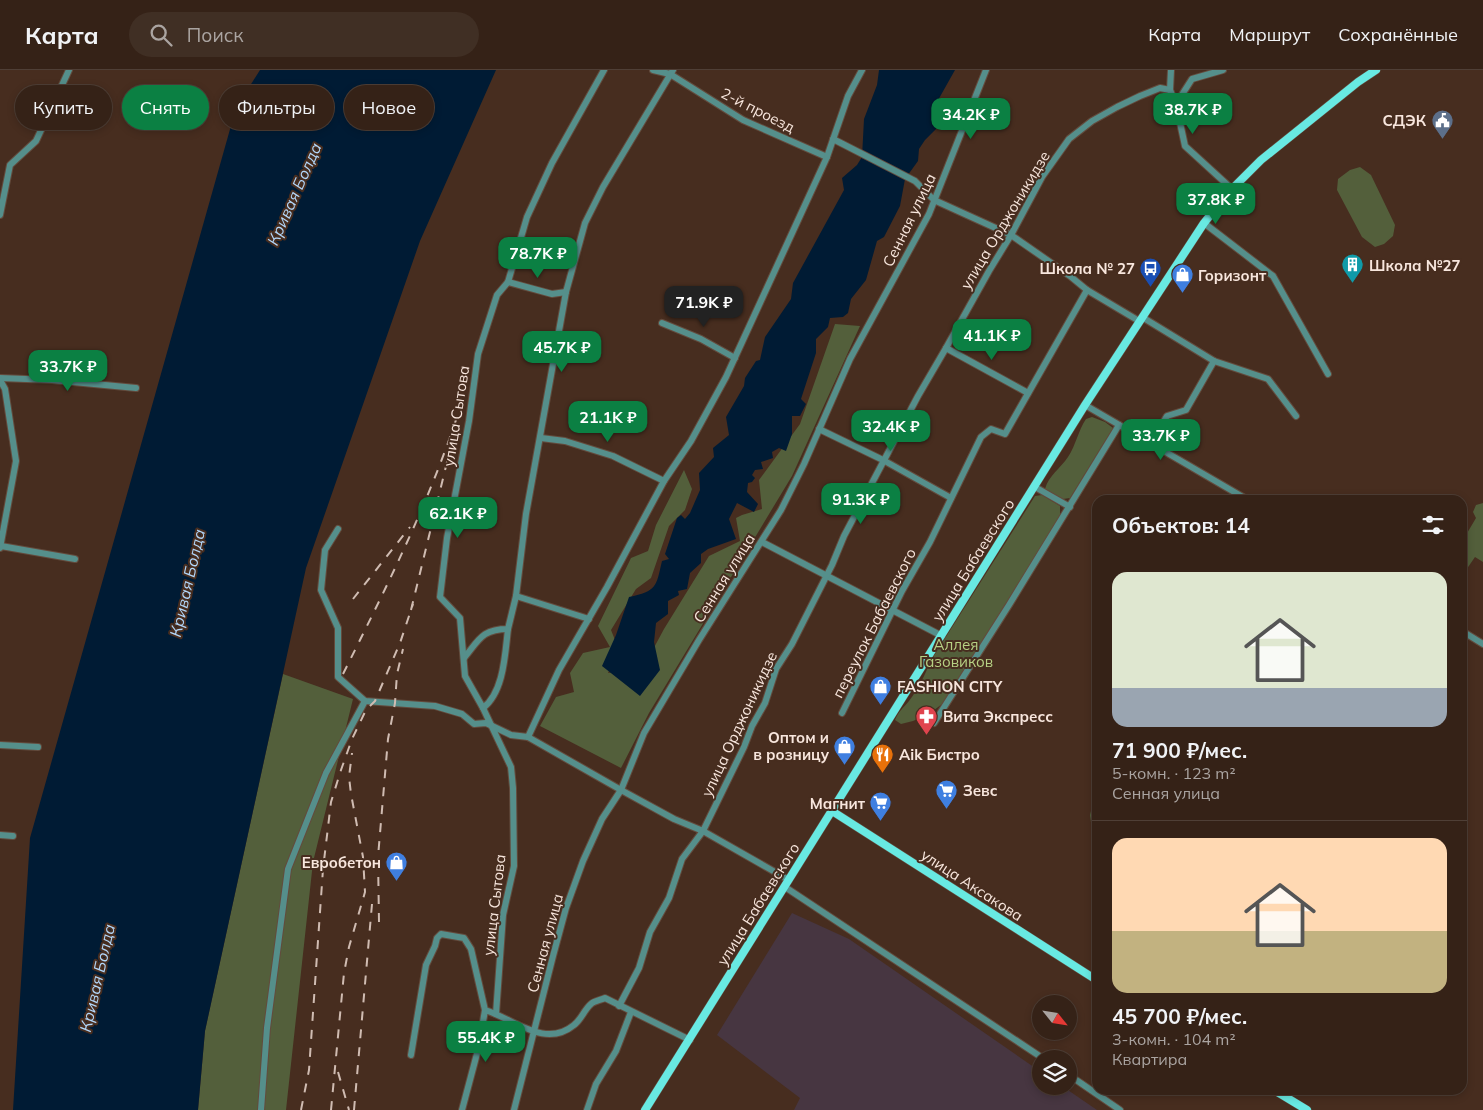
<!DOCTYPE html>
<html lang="ru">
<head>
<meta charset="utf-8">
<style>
	body { margin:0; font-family:Mulish,sans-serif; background:#402f24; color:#f1f3f6; height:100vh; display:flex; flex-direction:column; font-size:19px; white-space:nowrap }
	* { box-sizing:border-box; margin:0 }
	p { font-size:16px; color:#aaa4a1 }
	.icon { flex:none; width:28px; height:28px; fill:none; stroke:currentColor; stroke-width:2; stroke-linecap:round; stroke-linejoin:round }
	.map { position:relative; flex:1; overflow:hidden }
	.sheet { position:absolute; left:1092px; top:425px; width:375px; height:600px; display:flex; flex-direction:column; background:#352217; border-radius:15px; box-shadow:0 2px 8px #0003,0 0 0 1px #4f3f36 }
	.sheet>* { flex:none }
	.hud { position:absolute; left:15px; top:15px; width:475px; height:45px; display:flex; gap:10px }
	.needle { width:32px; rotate:120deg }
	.tools { position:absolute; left:1032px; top:925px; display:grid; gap:10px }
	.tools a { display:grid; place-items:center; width:45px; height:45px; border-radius:50%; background:#352217; box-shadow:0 2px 8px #0003,0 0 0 1px #4f3f36; font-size:25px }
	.price { position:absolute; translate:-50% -42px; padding:0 11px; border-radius:10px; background:#0b8043; color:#fff; font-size:16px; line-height:32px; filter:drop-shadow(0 1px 2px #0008) }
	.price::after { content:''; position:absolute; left:50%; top:30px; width:15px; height:11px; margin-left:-8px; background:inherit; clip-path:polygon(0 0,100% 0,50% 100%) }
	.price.active { background:#222; color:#fff }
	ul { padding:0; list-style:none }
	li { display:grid; align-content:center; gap:10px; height:265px; padding:0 20px }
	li+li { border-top:1px solid #4f3f36 }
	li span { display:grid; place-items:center; height:155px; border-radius:15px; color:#555 }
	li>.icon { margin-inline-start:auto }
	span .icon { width:90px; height:90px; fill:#fffc; stroke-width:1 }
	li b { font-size:21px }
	h2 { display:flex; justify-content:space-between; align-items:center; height:60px; padding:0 20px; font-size:21px }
	.chip { padding:0 18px; border-radius:22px; background:#352217; box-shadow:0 2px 8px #0003,0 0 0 1px #4f3f36; font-size:18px; line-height:45px }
	.chip.active { background:#0b8043; color:#fff }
	header { display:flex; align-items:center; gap:30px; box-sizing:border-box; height:70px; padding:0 25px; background:#352217; border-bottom:1px solid #4f3f36 }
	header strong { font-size:24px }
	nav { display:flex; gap:28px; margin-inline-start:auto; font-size:18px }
	.search { width:350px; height:45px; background:#402f24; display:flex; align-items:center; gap:12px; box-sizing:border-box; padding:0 18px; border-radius:28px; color:#aaa4a1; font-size:19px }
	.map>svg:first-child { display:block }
</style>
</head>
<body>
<header>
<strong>Карта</strong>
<div class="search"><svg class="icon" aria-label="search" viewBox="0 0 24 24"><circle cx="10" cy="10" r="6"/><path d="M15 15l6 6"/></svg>Поиск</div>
<nav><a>Карта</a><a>Маршрут</a><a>Сохранённые</a></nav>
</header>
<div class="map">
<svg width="1483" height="1040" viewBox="0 0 1483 1040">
	<rect width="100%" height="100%" fill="#472d1f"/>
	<polygon fill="#473641" points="792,843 849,869 1041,1002 1041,1016 1062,1016 1097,1040 794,1040 800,1028 717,965"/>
	<g fill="#535f3b">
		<polygon points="1360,97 1371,105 1395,155 1393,166 1384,174 1375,177 1362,167 1337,120 1338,109 1350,100"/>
		<polygon points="835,254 860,256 792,406 649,643 621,698 540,656 556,627 574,622 570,603 583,583 610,577 598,556 631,488 648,481 656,455 684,400 692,419 685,440 669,456 651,508 636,519 611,560 619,580 608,603 643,598 664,559 709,486 740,471 736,448 742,445 762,439 759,410 800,354"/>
		<path d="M1092 347 1105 352 1113 358 1070 428 1063 429 1045 419C1049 405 1060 399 1068 387 1076 375 1078 361 1086 349Z"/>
		<path d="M1042 425 1060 436V447L969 593 942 634 929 644 913 651 901 654 895 650C898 642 904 637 909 631 918 619 925 605 930 592L1035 426Z"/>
		<polygon points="1483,433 1483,492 1475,487 1464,503 1462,502 1463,470 1476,448 1473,442 1476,435"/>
		<polygon points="283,604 353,629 313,792 286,1040 198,1040 205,961"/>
		<polygon points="1097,732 1098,732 1097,774 1094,774 1090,745 1093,733"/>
	</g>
	<g fill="#001b34">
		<polygon points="260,0 496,0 420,171 306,498 205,961 198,1040 13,1040 30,768 236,38"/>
		<path d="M879 0H955L937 32 940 44 936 59 925 70 919 79 918 91 905 109 900 136 884 167 877 171 866 210 851 229 848 243 843 247 830 248 828 257 816 269V283L801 329 806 334 800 346H792V364L786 381 779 378 772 382 773 388 761 392 763 399 755 400 752 405 755 408 752 412 748 413 747 422 758 434 754 442 737 433 729 449 736 469 708 479 701 484V493L690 503 687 519 678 521 679 525 668 531V544L656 553 654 572 660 600 640 626 602 596 616 565 629 527C657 521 656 517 662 491L669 489 665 484 677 448 681 445 685 449 690 443 700 420 699 403 714 387 713 378 729 365 726 347 744 316 745 308 756 291 760 290 765 267 791 229 793 213 844 120 842 108 857 95 862 87 864 49 877 15Z"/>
	</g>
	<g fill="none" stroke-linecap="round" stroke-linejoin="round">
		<defs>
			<g id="minor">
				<polyline points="653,0 670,4 743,50 827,87"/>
				<polyline points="1171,0 1170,20 1176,34 1185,76 1232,119"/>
				<polyline points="1176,34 1192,9 1223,0"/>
				<polyline points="833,69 915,111 934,130 1011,165 1070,206 1087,220 1139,251"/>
				<polyline points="0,145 10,95 36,71 69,0"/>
				<polyline points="1204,153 1273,206 1328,304"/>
				<polyline points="508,212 552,224 566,222"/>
				<polyline points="1142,247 1214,291 1268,309 1296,346"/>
				<polyline points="662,253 701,269 735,288"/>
				<polyline points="946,278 1028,323"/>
				<polyline points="0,308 52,310 136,318"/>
				<polyline points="0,310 5,319 16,391 0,478"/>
				<polyline points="1085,335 1248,430"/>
				<polyline points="819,359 883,390 951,428"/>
				<polyline points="541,368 565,371 613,386 664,411"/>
				<polyline points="1151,372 1167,346 1186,340 1214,291"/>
				<polyline points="1035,417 1070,437"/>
				<polyline points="338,459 325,480 321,520 338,558 338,607 365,631 435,636 462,644 474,654 486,653 511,665 528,667 621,720 674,749 703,761 789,810"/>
				<polyline points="762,472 942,566"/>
				<polyline points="1,476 75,489"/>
				<polyline points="516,526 589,549"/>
				<polyline points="1462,561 1483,574"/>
				<path d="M464 588C479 570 482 559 508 559L516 526 526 444 566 222 585 153 603 117 673 0"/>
				<path d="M483 638C504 622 505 584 508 559"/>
				<polyline points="842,643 902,521 930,472 981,367 991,359 1005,364 1087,220"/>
				<polyline points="934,653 1009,535 1119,355"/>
				<polyline points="528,667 559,600 607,517 664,411 691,371 726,307 827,87 848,26 862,0"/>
				<polyline points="0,675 38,677"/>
				<polyline points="0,765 13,766"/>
				<polyline points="785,817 1044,989"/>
				<polyline points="619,936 639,898 650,862 669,828 682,789 703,761 744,677 752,656 765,633 776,599 792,574 832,495 844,466 918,326 946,278 989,201 1011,165 1042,107 1069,69 1092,51 1117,37 1140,26 1160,18 1170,20"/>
				<polyline points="496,944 503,845 514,796 513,718 511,697 483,638 465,606 460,548 440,527 447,468 469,351 478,284 497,225 508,212 527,147 552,93 604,0"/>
				<path d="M411 985 426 895 435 876 437 868 441 864 464 868 471 879 485 940C514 949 545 979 574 955 581 950 584 940 591 934 594 931 601 930 605 928L690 970"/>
				<polyline points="1069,1005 1120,1040"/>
				<polyline points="261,1040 267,958 288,799 326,703 365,631"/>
				<polyline points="462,1040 479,976 485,940"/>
				<polyline points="514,1040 553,886 566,838 583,791 602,749 621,720 644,663 699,570 781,440 804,394 850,289 929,144 986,0"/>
				<polyline points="587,1040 596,1014 616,981 631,942"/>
			</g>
			<g id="major">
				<polyline points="832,741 1098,911"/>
				<polyline points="1274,1020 1307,1040"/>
				<polyline points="645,1040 1085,335 1204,153 1229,122 1261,90 1358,12 1376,0"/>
			</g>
		</defs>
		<use href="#minor" stroke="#634b3d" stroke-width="8"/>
		<use href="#major" stroke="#634b3d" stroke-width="9"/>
		<use href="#minor" stroke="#558f8b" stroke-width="6"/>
		<use href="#major" stroke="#68e9e2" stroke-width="8"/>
		<g stroke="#d0bcb2" stroke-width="2" stroke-dasharray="9 9" stroke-linecap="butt">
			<polyline points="353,529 410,457"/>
			<polyline points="411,540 449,384"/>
			<path d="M343 604C385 520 427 437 457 347"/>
			<polyline points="379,852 378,787 388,669 395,633 397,604 403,579"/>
			<polyline points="338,1002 349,1040"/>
			<polyline points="301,1040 309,1000 323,799 331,732 341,700 352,669 366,640 375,631 400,573 413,534"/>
			<polyline points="331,1040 344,903 349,877 365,822 363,787 351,724 349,707 352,683"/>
			<polyline points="354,1040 372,834"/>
		</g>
	</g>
	<defs>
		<symbol id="civic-pin" viewBox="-11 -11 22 30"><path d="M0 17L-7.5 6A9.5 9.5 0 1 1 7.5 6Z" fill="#5c6f8a" stroke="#472d1f"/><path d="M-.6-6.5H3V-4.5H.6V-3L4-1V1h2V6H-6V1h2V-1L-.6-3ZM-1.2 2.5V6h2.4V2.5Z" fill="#fff"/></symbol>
		<symbol id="building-pin" viewBox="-11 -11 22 30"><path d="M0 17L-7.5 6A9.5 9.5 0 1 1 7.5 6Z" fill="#0f9aa8" stroke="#472d1f"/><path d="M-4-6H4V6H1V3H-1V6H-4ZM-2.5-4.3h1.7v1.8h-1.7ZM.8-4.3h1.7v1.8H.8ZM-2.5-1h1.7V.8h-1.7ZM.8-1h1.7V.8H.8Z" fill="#fff"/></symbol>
		<symbol id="bus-pin" viewBox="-11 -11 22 30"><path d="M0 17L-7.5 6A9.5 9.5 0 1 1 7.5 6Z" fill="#1a4fb4" stroke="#472d1f"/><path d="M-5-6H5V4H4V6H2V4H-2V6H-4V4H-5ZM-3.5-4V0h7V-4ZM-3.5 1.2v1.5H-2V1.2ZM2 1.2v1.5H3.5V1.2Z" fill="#fff"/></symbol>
		<symbol id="shop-pin" viewBox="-11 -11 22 30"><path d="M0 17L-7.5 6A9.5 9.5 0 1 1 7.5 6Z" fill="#3f7fe0" stroke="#472d1f"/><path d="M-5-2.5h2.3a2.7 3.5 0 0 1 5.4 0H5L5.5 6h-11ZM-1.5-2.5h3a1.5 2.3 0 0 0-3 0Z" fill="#fff"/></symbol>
		<symbol id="pharmacy-pin" viewBox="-11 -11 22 30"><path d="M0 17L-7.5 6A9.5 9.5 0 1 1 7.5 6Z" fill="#e0444e" stroke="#472d1f"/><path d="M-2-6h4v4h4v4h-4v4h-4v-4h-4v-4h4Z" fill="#fff"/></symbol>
		<symbol id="restaurant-pin" viewBox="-11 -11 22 30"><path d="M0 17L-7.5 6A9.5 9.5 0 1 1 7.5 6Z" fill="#e8710a" stroke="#472d1f"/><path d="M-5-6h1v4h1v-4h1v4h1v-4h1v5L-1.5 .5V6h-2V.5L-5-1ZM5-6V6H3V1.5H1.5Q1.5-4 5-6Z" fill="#fff"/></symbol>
		<symbol id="supermarket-pin" viewBox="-11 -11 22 30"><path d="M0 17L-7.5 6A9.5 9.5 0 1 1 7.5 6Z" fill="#3f7fe0" stroke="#472d1f"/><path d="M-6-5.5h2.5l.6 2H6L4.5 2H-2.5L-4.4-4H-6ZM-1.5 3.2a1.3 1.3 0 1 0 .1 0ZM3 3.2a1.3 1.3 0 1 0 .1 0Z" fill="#fff"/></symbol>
	</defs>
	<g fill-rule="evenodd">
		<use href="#civic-pin" x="1430" y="38" width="25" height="34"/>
		<use href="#building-pin" x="1340" y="182" width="25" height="34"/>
		<use href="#bus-pin" x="1138" y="186" width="25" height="34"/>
		<use href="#shop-pin" x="1170" y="192" width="25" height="34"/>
		<use href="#shop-pin" x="868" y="604" width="25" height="34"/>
		<use href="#pharmacy-pin" x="914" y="634" width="25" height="34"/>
		<use href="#shop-pin" x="832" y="664" width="25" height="34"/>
		<use href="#restaurant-pin" x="870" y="672" width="25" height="34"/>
		<use href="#supermarket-pin" x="934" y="708" width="25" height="34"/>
		<use href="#supermarket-pin" x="868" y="720" width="25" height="34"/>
		<use href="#shop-pin" x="384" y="780" width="25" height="34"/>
	</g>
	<g text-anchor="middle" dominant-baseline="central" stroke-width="4" stroke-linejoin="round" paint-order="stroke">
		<g font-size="15" fill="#f8e6dd" stroke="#472d1f">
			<text transform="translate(758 40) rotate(27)">2-й проезд</text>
			<text transform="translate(909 150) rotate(-64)">Сенная улица</text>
			<text transform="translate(1005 150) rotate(-59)">улица Орджоникидзе</text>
			<text transform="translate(456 346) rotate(-81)">улица Сытова</text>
			<text transform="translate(973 490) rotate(-58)">улица Бабаевского</text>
			<text transform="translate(724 508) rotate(-58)">Сенная улица</text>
			<text transform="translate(874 553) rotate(-63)">переулок Бабаевского</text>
			<text transform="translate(739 654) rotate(-65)">улица Орджоникидзе</text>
			<text transform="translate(972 815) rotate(33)">улица Аксакова</text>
			<text transform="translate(758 834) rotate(-58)">улица Бабаевского</text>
			<text transform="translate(494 835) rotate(-83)">улица Сытова</text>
			<text transform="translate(545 873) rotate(-75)">Сенная улица</text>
		</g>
		<g font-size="15" font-weight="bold" fill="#f8e6dd" stroke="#472d1f" text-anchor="start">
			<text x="1426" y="50" text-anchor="end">СДЭК</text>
			<text x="1369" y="195">Школа №27</text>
			<text x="1135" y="198" text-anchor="end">Школа № 27</text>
			<text x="1198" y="205">Горизонт</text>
			<text x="897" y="616">FASHION CITY</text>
			<text x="943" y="646">Вита Экспресс</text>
			<text x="829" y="667" text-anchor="end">Оптом и<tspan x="829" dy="17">в розницу</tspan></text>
			<text x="899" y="684">Aik Бистро</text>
			<text x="963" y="720">Зевс</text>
			<text x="865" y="733" text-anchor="end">Магнит</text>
			<text x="381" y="792" text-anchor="end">Евробетон</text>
		</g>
		<g font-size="15" fill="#b7d184" stroke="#472d1f">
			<text x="956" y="574">Аллея<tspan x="956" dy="17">Газовиков</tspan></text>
		</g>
		<g font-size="16" font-style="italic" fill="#b2d7fa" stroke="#472d1f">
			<text transform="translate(294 124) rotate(-66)">Кривая Болда</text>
			<text transform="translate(187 513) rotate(-77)">Кривая Болда</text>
			<text transform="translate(97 908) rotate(-77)">Кривая Болда</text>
		</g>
	</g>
</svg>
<div class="tools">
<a><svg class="needle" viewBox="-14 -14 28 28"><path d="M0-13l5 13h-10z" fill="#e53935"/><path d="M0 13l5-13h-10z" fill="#aaa4a1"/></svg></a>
<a><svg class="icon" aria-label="layers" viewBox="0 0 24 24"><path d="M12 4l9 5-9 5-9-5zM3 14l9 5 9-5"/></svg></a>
</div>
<b class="price" style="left:1193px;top:65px">38.7K ₽</b>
<b class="price" style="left:971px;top:70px">34.2K ₽</b>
<b class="price" style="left:1216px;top:155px">37.8K ₽</b>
<b class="price" style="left:538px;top:209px">78.7K ₽</b>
<b class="price active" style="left:704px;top:258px">71.9K ₽</b>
<b class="price" style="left:992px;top:291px">41.1K ₽</b>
<b class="price" style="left:562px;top:303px">45.7K ₽</b>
<b class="price" style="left:68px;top:322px">33.7K ₽</b>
<b class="price" style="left:608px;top:373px">21.1K ₽</b>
<b class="price" style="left:891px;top:382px">32.4K ₽</b>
<b class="price" style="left:1161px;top:391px">33.7K ₽</b>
<b class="price" style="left:861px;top:455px">91.3K ₽</b>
<b class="price" style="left:458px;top:469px">62.1K ₽</b>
<b class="price" style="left:486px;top:993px">55.4K ₽</b>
<div class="hud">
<a class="chip">Купить</a>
<a class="chip active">Снять</a>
<a class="chip">Фильтры</a>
<a class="chip">Новое</a>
</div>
<section class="sheet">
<h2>Объектов: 14<svg class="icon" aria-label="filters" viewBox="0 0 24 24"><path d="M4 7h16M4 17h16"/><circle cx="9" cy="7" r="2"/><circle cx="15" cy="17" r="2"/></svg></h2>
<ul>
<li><span style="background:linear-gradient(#dfe7d0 75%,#9aa5b1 0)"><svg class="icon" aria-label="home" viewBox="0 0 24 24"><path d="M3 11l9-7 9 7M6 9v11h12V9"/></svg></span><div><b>71 900 ₽/мес.</b><p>5-комн. · 123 m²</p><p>Сенная улица</p></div></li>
<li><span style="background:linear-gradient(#ffd9b3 60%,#c2b280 0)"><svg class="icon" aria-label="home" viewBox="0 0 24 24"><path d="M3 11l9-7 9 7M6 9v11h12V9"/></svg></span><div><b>45 700 ₽/мес.</b><p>3-комн. · 104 m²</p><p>Квартира</p></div></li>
</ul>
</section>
</div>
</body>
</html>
